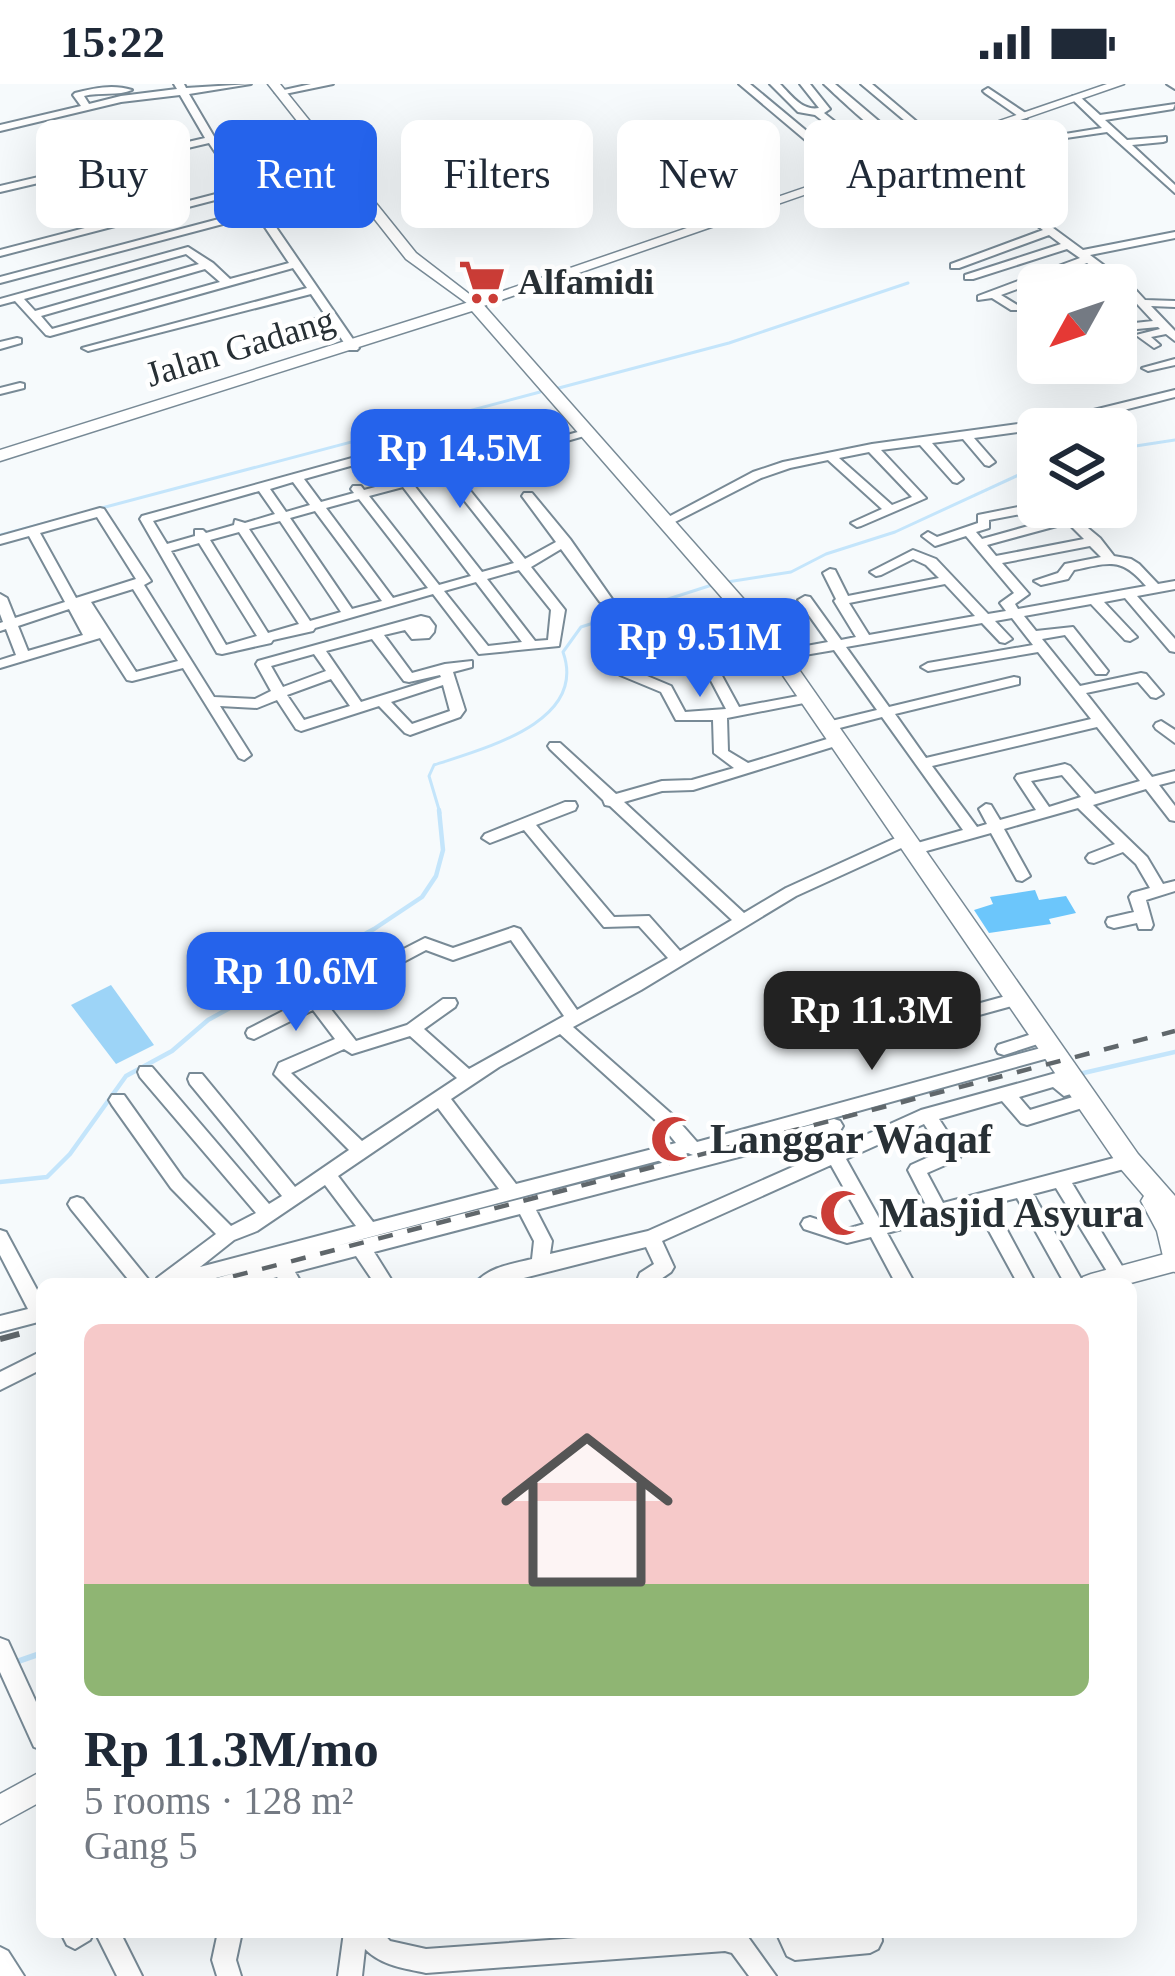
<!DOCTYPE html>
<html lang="en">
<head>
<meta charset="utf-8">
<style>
	body { margin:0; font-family:"Times New Roman",serif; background:#f2f2f3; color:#1f2937; height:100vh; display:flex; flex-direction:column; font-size:45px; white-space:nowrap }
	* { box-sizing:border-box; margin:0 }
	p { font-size:39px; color:#747a83 }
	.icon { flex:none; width:66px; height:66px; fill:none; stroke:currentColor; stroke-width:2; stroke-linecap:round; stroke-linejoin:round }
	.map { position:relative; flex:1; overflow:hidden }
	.panel { position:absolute; left:36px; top:1194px; width:1101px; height:660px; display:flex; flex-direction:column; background:#fff; border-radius:18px; box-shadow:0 12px 48px #0002 }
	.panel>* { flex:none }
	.top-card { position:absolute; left:36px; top:36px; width:1104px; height:108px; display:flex; gap:24px }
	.needle { width:78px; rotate:230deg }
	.buttons { position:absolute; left:1017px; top:180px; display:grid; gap:24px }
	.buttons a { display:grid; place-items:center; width:120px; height:120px; border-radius:18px; background:#fff; box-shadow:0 12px 48px #0002; font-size:60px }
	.price { position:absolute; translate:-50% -102px; padding:0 27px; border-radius:24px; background:#2563eb; color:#fff; font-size:39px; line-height:78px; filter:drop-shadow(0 3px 6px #0008) }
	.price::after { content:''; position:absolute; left:50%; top:72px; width:36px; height:27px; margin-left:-18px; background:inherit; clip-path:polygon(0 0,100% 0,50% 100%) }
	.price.on { background:#222; color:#fff }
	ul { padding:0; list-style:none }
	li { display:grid; align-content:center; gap:24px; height:636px; padding:0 48px }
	li span { display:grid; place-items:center; height:372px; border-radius:18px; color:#555 }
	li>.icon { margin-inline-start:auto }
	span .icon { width:216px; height:216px; fill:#fffc; stroke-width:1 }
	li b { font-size:51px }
	.pill { padding:0 42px; border-radius:18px; background:#fff; box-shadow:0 12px 48px #0002; font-size:42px; line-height:108px }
	.pill.on { background:#2563eb; color:#fff }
	.status { display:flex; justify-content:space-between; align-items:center; height:84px; padding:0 60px; background:#fff; direction:ltr }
	.status svg { height:33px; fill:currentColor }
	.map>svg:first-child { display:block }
</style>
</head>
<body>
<div class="status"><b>15:22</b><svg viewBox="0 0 49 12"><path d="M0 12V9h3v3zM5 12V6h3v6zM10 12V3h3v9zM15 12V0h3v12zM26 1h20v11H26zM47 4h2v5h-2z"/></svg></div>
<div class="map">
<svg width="1175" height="1892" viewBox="0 0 1175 1892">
	<rect width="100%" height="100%" fill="#f6fafc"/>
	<polygon fill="#9dd4f7" points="111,901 154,961 116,980 71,921"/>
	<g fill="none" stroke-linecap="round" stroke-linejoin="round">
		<g stroke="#c4e5fb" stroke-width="3">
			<polyline points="555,305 729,259 908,199"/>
			<polyline points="1116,365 1175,356"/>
			<polyline points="98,425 540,308"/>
			<polyline points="0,451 76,431"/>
			<polyline points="727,498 791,488 826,470 895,448 1038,382"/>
			<path d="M440 729 429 692 434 681C485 664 588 638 563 568L581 543 715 500"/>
		</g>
		<g stroke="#c4e5fb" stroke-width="4.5">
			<polyline points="1079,990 1175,968"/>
			<polyline points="0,1098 47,1093 70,1070 126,992 172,967 208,936 374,845 422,813 436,792 443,766 439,726"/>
			<polyline points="471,1200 486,1191"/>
		</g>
		<polyline stroke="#c4e5fb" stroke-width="6" points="16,1578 42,1569"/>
	</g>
	<polygon fill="#6cc6fb" points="1035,806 1039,816 1066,812 1076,829 1049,835 1051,840 989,849 974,826 993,820 990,813"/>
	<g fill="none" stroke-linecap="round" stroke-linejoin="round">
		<defs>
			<g id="minor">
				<path d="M174 0H184L186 4 251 0 189 10 216 56 359 264 357 266H349L330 238 282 249V245L326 232 311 210 88 267 82 264 307 204 293 184 50 252 46 251 15 217 0 221V215L188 163 213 179 230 195 289 179 242 109 0 172V166L239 104 209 59 0 108V102L205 54 180 11 121 18 0 47V41L81 22 73 11 75 9C94 4 113 0 132 6 119 12 99 8 84 12L89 20 121 12 177 5ZM186 170 199 180 35 227 24 215ZM205 185 220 198 52 245 41 232Z"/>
				<polygon points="311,0 333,0 280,11 275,8"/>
				<polygon points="739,0 750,0 856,88 856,92 848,92"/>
				<path d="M770 0H780C792 12 802 27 819 24L800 0H810L830 25 824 29 886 78V82H880L815 31 798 28Z"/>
				<path d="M824 0H835L894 50 911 42 861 0H872L923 43 899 54 915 68V72C896 68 842 17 824 0Z"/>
				<polygon points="1167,0 1175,0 1175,5"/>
				<polygon points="988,4 1027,30 1027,34 1021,34 985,9 983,7"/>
				<polygon points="1073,12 1079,12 1100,31 1175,20 1173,25 1105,36 1127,56 1166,53 1166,57 1163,58 1132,61 1175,101 1175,109 1107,48 1059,55 1059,51 1102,44 1073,16"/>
				<polygon points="932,60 938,60 962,77 993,72 993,76 968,82 983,92 1055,80 1055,84 989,97 1083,166 1175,148 1175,154 1090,171 1133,203 1145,216 1175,217 1175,223 1151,222 1175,247 1175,257 1166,250 1151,253 1160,261 1154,264 1136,251 1160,245 1158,243 1116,247 1116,241 1153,237 1125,207 1087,179 1001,211 1019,222 1019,226 1011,226 992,214 978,216 978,212 1080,174 1067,165 973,195 965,195 965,191 1061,160 1049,151 959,184 951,184 951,180 1043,146 932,64"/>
				<polygon points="234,131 239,134 238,136 0,199 0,193"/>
				<polygon points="17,254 21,255 21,259 0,265 0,258"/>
				<polygon points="1175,275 1175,281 1148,287 1142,284"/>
				<polygon points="20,299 24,300 24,304 0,310 0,304"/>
				<path d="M1175 306V313L1061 342 974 354 995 378 989 382 985 381 963 355 932 359 963 395 957 399 953 398 920 361 881 366 926 414 861 442 857 443 851 439 882 425 828 376 790 384 761 394 669 441H661L659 438 753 388 783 378 872 360 1061 334ZM869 368 912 413 892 421 839 374Z"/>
				<path d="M497 332 503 336 501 339 475 347 495 371 585 346 591 350 456 389 525 475 556 458 522 412 524 409H532L570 455 612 515 605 519 600 518 561 465 531 483 565 526 559 562 479 570 433 510 315 544 313 547 273 556 271 559 222 570 217 569 140 435 142 432 417 356 408 344 414 340 418 341 451 383 484 374 462 346ZM422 362 440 386 408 394 405 390H397L395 393 398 397 364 406 361 402H353L351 405 354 409 321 418 304 395ZM445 392 514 479 482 488 413 400ZM293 398 310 421 286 428 270 405ZM403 403 471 492 439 501 369 412ZM259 407 275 430 245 439 235 436 234 441 206 449 203 446H195V452L167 460 153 437ZM359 415 428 504 393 514 326 424ZM315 427 382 517 352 525 290 434ZM280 437 341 528 310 537 249 445ZM239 448 299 540 268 549 210 456ZM199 459 257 552 226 561 171 467ZM519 486 551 526 548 556 535 557 487 495ZM476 498 522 558 488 562 444 507Z"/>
				<path d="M1038 419V423H1044L1042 426 989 436V444L976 448 982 455 1071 430 1100 454 1114 472 1131 475 1139 480 1158 500 1175 497V505L1137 512 1175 555V568L1170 567 1125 514 1104 518 1137 553 1130 557 1125 556 1091 520 1024 532 1036 547 1073 543 1108 587 1106 590H1096L1065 551 1042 555 1080 602 1141 589 1146 590 1163 610 1156 614 1151 613 1138 598 1086 609 1152 693 1175 687V697L1159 701 1175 722V737L1170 736 1146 705 1093 721 1147 773 1163 800 1175 797V807L1146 816 1153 841 1151 845H1139L1137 839 1114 844 1108 842 1106 838 1108 834 1134 828 1129 813 1132 809 1150 804 1136 780 1123 768 1094 779 1089 778 1086 774 1089 770 1115 760 1078 724 1004 745 1030 792 1022 797 1017 796 991 749 912 771 907 770 904 766 907 762 963 746 882 633 828 647 823 645 821 642 823 639 877 626 834 566 787 574 786 578 781 579 721 590 739 623 809 610 816 614 809 618 727 634 728 667 748 679 837 652 842 654 844 657 842 660 693 706 662 707 624 718 744 829 786 804 900 752H910L913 756 910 760 796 812 641 906 573 943 675 1033 697 1058 1052 961 1058 963 1060 967 1058 971 1052 973 765 1053 834 1035 840 1037 843 1042 840 1047 831 1049 839 1063 921 1026 1056 989 1067 997H1081L1083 1002 1081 1007 1064 1012 1053 1003 1019 1013 1030 1026 1086 1009 1092 1011 1095 1016 1092 1021 1027 1041 1021 1039 1002 1017 939 1035 962 1070 959 1075 927 1089 943 1119 1129 1070 1135 1072 1138 1077 1135 1082 1072 1099 1125 1187 1128 1192 1125 1197 1119 1200 1113 1197 1056 1104 1033 1110 1084 1200H1065L1017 1114 993 1120 1036 1200H1018L977 1125 948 1133 940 1137 935 1136 887 1149 915 1200H896L871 1153 847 1159 804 1145 801 1140 804 1135 810 1133 847 1145 864 1140 831 1081 662 1157 674 1183 671 1188 658 1197 659 1200H641L638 1194 640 1189 654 1180 646 1163 500 1200H475C488 1183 511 1180 532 1175L534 1157 520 1130 374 1168 394 1200H375L356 1172 295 1188 302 1200H282L277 1193 252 1200H215L217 1194 246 1186 193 1200H155L157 1194 216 1150 171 1104 112 1021 109 1016 112 1011H124L183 1094 231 1142 256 1129 140 993 138 988 140 983H152L269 1120 282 1112 190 1000 188 995 190 990H202L295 1103 349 1066 274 990 279 979 335 955 313 926 254 955 248 953 246 949 248 945 425 854 453 864 514 843 520 845 577 926 668 874 639 842 604 843 524 746 490 759 482 754 485 750 565 718H575L577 722 575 726 536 741 614 833 649 832 680 867 732 836 610 722 605 721 603 716 550 665 548 662 550 659H560L616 710 662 697 692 696 734 684 714 669 713 636H676L661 608 620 591V585L697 570 716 582 773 572 774 568 779 567 828 558 798 516 805 512 810 513 841 556 856 553 834 517 836 515 823 489 830 485 835 486 848 512 939 494 926 481 913 475 881 491 876 492 870 488 913 466 936 475 988 530 1006 527 1000 519 1014 509 966 452 935 462 922 452 928 448 937 453 978 439V431ZM1068 439 1084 455 996 472 987 461ZM1090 462 1101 473 1065 480 1058 489 1034 497 1041 501 1068 495 1074 486C1109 479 1121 472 1146 502L1018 525 1015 520 1029 510 1002 479ZM945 500 975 532 869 551 849 519ZM1012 534 1033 561 928 579 921 583 928 587 1038 568 1091 635 926 674 895 630 1019 600V594L1014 593 889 623 846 563 982 539 1000 558 1005 559 1012 555 995 537ZM694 579 707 589 726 625 685 628 671 602 640 589ZM1097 643 1140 697 1095 710 1070 682 1065 680 1017 691 1015 694 1036 726 1000 736 991 721 986 720 979 725 987 740 977 743 932 682ZM1062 691 1081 713 1049 723 1031 697ZM511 856 564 932 469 985 424 945 455 923 457 919 455 915H443L407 941 356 957 326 919 426 866 453 876ZM560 950 663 1043 676 1059 516 1100 451 1015 499 983ZM410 952 457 994 362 1057 291 989 344 965 352 970ZM438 1024 499 1105 373 1138 338 1092ZM924 1040 942 1067 911 1081 908 1086 927 1123 880 1136 846 1075ZM816 1053 824 1069 648 1147 550 1170 552 1157 536 1126ZM688 1069 693 1071 336 1162ZM325 1101 356 1142 200 1183 234 1156 257 1147Z"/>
				<path d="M100 424 104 425 151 497 144 501 214 613 255 615 271 607 256 580 258 577 421 532 429 534 435 542 434 548 429 554 412 555 405 546 384 551 412 589 445 580 472 577V583L453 588 465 626 460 633 410 651 405 649 379 622 301 647 296 645 277 616 257 624 220 622 251 671 244 676 239 674 183 584 132 597 127 596 100 554 0 584V576L16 571 6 545 0 547V539L3 538 0 530V510L7 514 15 534 65 518 29 452 0 460V452ZM97 433 136 495 76 514 40 449ZM133 505 178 577 136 588 91 518ZM69 525 83 551 28 567 18 542ZM372 555 404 597 409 598 440 591 441 593 361 618 326 567ZM314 570 326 587 283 603 271 582ZM331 595 350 622 304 636 287 611ZM443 601 450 627 412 640 391 618Z"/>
				<polygon points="680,541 705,559 765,547 772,551 765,555 702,568 678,550 626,565 619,561 621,558"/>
				<polygon points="1161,637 1175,646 1175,659 1156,645 1154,642 1156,639"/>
				<polygon points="1017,909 1025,915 1023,919 972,933 964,927 966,923"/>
				<polygon points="1041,947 1047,949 1049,953 1047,957 1004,971 998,969 996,965 998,961"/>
				<polygon points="77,1113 83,1115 152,1200 132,1200 71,1125 68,1120 71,1115"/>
				<polygon points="0,1146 6,1148 42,1215 42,1237 0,1248 0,1232 28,1225 0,1171"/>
				<polygon points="42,1267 42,1285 0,1306 0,1288"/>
				<polygon points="0,1554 8,1557 42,1631 42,1666 34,1663 0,1588"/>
				<polygon points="65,1848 94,1848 90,1856 75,1865 67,1861 63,1853"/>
				<polygon points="95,1848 120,1848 142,1892 117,1892"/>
				<polygon points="218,1848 242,1848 236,1876 241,1892 217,1892 212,1876"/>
				<path d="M344 1848H382L390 1857 426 1865 661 1848H737L748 1853 776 1892H749L732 1869 725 1867 426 1889C404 1884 382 1882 365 1865L362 1892H338Z"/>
				<polygon points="776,1848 800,1848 802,1852 881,1848 882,1857 878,1865 870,1869 795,1876 787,1872"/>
				<polygon points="0,1863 8,1867 24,1892 0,1892"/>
			</g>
			<g id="major">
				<polygon points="268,0 280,0 416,169 477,216 1107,0 1124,0 475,225 406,175"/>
				<polygon points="1172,1168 1175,1169 1175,1187 1172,1188 1127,1200 1079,1200 1083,1193 1091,1190"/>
				<polygon points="42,1687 42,1717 0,1740 0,1710"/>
			</g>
			<polygon id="highway" points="469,218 481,218 772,547 1138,1070 1175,1112 1175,1188 1166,1185 1157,1147 1141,1117 1144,1112 1120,1084 758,555 472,227 0,377 0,366"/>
		</defs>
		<use href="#minor" stroke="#788a96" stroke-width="4"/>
		<use href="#major" stroke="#788a96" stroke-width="3"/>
		<use href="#highway" stroke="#788a96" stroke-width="3"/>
		<use href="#minor" fill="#fff" fill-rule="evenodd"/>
		<use href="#major" fill="#fff" fill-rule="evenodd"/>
		<use href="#highway" fill="#fff" fill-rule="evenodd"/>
		<polyline stroke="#60676b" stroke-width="4.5" stroke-dasharray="15 15" stroke-linecap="butt" points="204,1200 1175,947"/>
		<polyline stroke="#60676b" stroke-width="6" stroke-dasharray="20 20" stroke-linecap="butt" points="0,1255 42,1244"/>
	</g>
	<defs>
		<symbol id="supermarket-bare" viewBox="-9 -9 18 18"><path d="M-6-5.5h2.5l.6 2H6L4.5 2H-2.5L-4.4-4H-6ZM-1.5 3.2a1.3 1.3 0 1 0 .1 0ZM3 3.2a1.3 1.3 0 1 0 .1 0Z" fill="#cb3d37" stroke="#fff" stroke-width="2.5" paint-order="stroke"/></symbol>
		<symbol id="mosque-bare" viewBox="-9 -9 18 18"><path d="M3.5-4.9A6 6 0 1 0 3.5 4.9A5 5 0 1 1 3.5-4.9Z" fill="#cb3d37" stroke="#fff" stroke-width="2.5" paint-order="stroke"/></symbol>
	</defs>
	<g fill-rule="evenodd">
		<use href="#supermarket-bare" x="449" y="165" width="66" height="66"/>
		<use href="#mosque-bare" x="641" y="1022" width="66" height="66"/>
		<use href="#mosque-bare" x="810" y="1096" width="66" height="66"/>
	</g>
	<g text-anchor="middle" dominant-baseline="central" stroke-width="9" stroke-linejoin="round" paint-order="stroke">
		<g font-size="36" font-weight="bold" fill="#283035" stroke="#fff" text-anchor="start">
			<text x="518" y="198">Alfamidi</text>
		</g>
		<g font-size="36" fill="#283035" stroke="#fff">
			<text transform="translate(240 263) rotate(-17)">Jalan Gadang</text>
		</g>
		<g font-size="42" font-weight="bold" fill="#283035" stroke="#fff" text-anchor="start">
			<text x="710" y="1055">Langgar Waqaf</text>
			<text x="879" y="1129">Masjid Asyura</text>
		</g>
	</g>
</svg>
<div class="buttons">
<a><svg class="needle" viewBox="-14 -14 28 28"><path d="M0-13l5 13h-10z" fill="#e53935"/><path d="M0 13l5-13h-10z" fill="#747a83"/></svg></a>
<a><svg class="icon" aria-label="layers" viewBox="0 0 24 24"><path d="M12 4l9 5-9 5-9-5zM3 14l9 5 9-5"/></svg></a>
</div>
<b class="price" style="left:460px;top:427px">Rp 14.5M</b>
<b class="price" style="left:700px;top:616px">Rp 9.51M</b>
<b class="price" style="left:296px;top:950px">Rp 10.6M</b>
<b class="price on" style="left:872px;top:989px">Rp 11.3M</b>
<div class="top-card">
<a class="pill">Buy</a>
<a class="pill on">Rent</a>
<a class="pill">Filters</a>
<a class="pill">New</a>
<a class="pill">Apartment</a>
</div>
<section class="panel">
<ul>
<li><span style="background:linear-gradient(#f6c9c9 70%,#8fb573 0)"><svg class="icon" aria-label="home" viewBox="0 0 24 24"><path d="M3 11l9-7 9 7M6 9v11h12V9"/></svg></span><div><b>Rp 11.3M/mo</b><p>5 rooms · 128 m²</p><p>Gang 5</p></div></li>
</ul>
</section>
</div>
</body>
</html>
